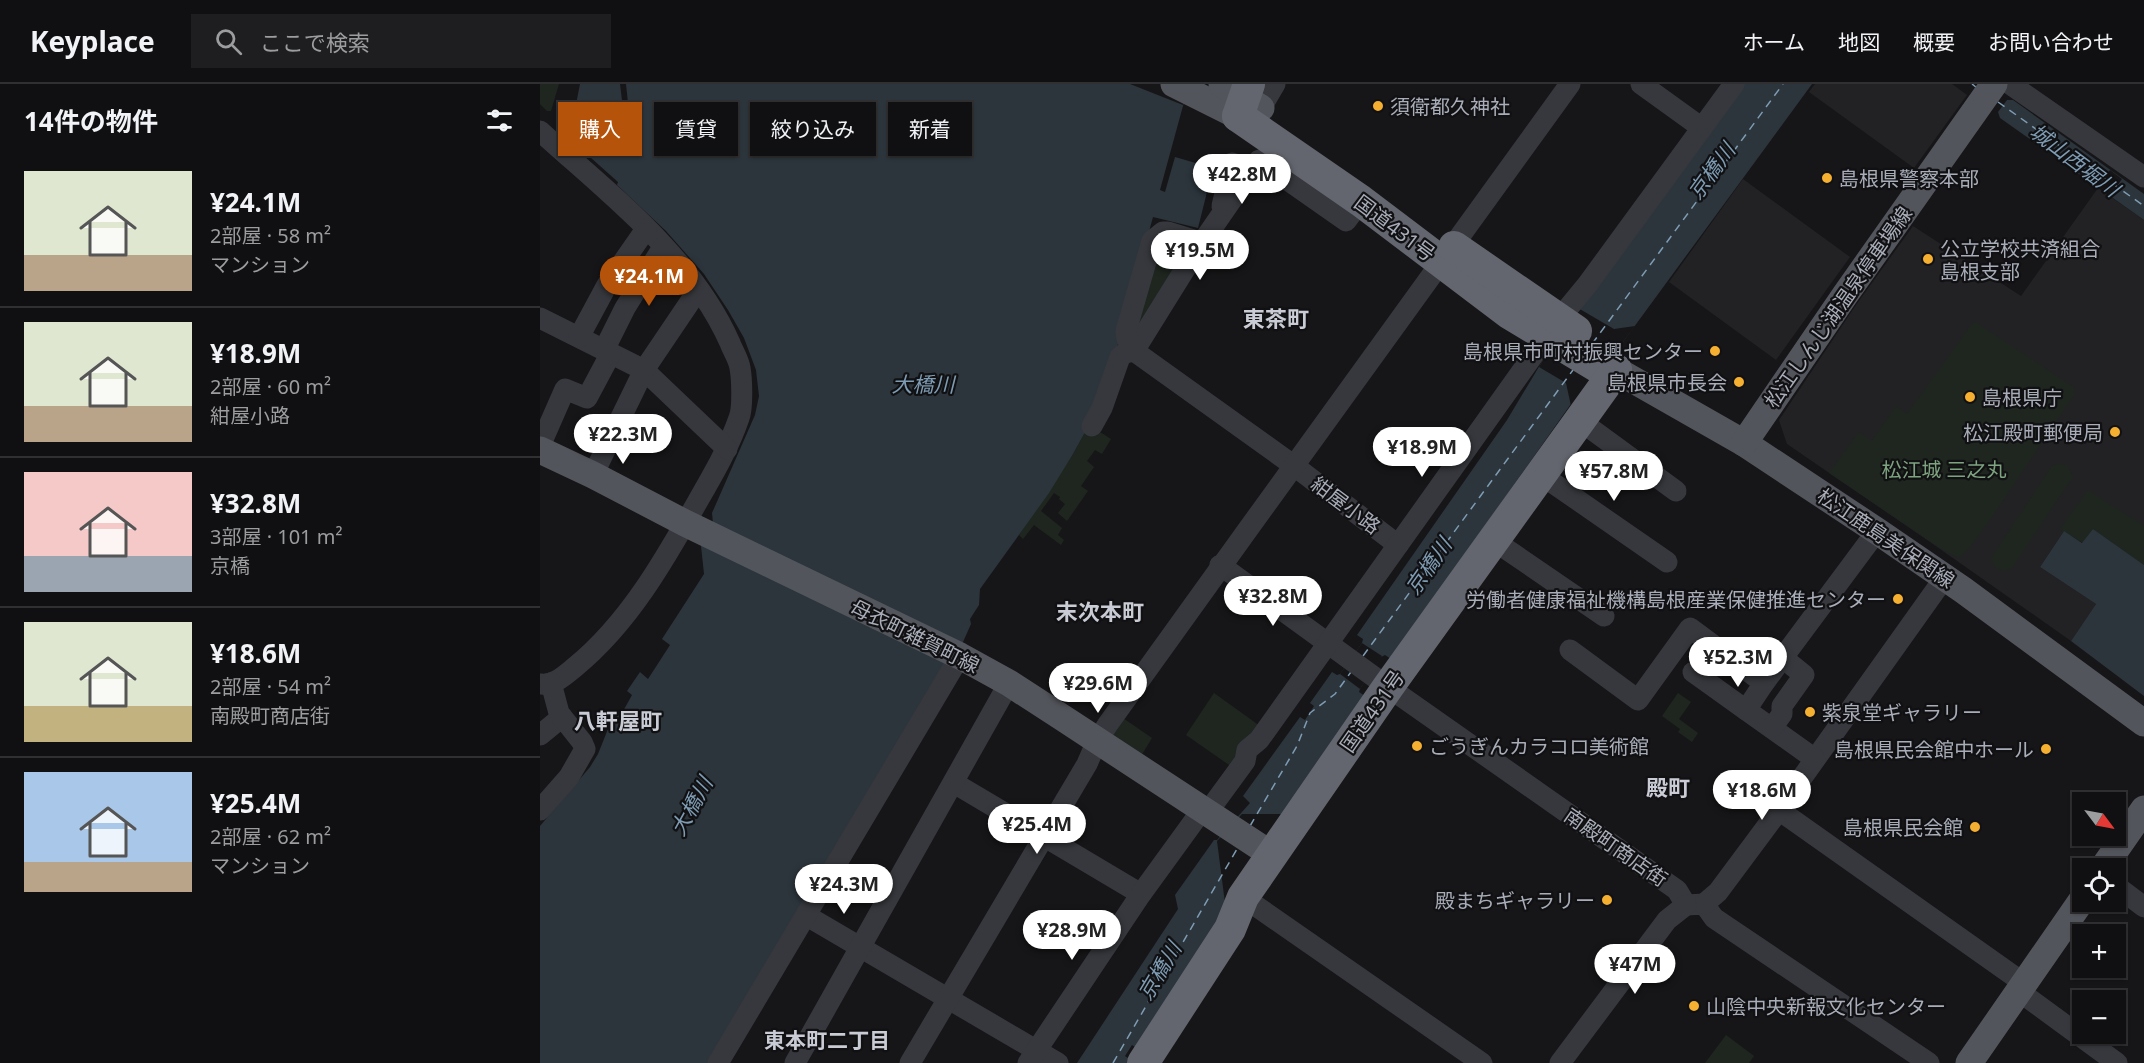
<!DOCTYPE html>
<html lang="ja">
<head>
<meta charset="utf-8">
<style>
	body { margin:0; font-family:"Noto Sans","Noto Sans JP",sans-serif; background:#1e1e20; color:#f1f3f6; height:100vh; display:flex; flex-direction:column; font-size:22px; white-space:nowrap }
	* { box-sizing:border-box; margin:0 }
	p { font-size:20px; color:#9c9d9f }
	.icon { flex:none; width:33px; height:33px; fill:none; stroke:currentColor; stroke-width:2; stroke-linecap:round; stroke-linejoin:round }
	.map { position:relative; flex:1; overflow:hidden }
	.sheet { display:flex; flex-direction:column; background:#101012; width:540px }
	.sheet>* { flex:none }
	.guide { position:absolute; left:18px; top:18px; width:570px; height:54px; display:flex; gap:12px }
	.needle { width:39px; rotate:122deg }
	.buttons { position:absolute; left:1532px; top:708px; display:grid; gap:12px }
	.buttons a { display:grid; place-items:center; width:54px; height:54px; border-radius:0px; background:#101012; box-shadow:0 2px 4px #0004,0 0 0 2px #303032; font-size:30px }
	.price { position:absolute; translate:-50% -51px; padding:0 14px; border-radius:21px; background:#fff; color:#222; font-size:20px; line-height:39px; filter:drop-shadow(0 2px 3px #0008) }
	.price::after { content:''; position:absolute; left:50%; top:36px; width:18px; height:14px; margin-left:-9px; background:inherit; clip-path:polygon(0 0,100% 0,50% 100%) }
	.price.on { background:#b45309; color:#fff }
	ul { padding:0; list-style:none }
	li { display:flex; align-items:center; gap:18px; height:150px; padding:0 24px }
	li+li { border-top:2px solid #303032 }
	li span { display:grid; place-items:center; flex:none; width:168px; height:120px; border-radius:0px; color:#555 }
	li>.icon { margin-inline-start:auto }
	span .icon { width:72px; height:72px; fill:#fffc; stroke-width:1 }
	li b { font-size:26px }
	h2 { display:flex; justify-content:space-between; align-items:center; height:72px; padding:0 24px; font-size:26px }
	.tag { padding:0 21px; border-radius:0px; background:#101012; box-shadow:0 2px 4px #0004,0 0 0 2px #303032; font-size:21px; line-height:54px }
	.tag.on { background:#b45309; color:#fff }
	header { display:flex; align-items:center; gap:36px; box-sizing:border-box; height:84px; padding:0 30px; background:#101012; border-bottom:2px solid #303032 }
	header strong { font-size:28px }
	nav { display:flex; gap:33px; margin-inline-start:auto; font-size:21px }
	.search { width:420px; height:54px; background:#1e1e20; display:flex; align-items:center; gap:15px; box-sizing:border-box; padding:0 21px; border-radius:0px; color:#9c9d9f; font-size:22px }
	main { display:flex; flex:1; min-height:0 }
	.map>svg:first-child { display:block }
</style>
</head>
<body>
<header>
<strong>Keyplace</strong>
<div class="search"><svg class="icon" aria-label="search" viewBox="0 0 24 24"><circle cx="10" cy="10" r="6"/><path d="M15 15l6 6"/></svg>ここで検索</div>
<nav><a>ホーム</a><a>地図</a><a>概要</a><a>お問い合わせ</a></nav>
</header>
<main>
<section class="sheet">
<h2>14件の物件<svg class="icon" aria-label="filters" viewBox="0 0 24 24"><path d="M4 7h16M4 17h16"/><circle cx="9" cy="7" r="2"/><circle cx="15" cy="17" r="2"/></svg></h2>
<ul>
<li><span style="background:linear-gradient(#dfe7d0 70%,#b9a48a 0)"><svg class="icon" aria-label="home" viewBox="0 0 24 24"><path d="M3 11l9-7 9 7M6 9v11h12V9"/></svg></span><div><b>¥24.1M</b><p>2部屋 · 58 m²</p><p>マンション</p></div></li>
<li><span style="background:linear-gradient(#dfe7d0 70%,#b9a48a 0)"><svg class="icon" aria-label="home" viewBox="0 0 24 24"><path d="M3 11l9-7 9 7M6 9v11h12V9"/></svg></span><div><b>¥18.9M</b><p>2部屋 · 60 m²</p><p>紺屋小路</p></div></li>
<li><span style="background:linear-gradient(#f6c9c9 70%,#9aa5b1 0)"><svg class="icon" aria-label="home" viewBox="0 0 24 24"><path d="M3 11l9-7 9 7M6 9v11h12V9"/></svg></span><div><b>¥32.8M</b><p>3部屋 · 101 m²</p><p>京橋</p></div></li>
<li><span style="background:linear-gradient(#dfe7d0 70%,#c2b280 0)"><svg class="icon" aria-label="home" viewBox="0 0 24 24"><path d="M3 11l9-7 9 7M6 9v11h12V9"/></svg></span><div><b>¥18.6M</b><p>2部屋 · 54 m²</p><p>南殿町商店街</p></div></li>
<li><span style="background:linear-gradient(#a9c7e8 75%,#b9a48a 0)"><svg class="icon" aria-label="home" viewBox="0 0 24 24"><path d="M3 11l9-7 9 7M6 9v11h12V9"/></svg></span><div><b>¥25.4M</b><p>2部屋 · 62 m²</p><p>マンション</p></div></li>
</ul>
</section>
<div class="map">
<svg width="1604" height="979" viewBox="0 0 1604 979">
	<rect width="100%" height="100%" fill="#161618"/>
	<g fill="#222225">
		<polygon points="1275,0 1412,0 1427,11 1374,84 1269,8"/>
		<polygon points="1203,95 1310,173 1236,276 1129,198"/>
		<polygon points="1558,104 1604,136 1604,481 1553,445 1543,459 1524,447 1500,483 1556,520 1531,557 1390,458 1247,360 1239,336 1316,221 1373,142 1481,212"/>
	</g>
	<g fill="#1e261f">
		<polygon points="0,0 19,0 11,27 7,27 0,20"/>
		<polygon points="621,155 652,160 598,251 592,245"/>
		<polygon points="1434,237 1535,304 1534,311 1450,436 1431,462 1419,474 1404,467 1289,389 1319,348 1332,357 1356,322 1367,330"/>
		<polygon points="549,341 571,355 562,370 555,366 547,377 554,383 541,402 548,407 527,437 518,429 525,420 519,415 520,413 514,409 501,427 522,444 518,451 524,456 521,461 494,441 483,455 479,451 533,370"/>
		<polygon points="1518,379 1528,382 1533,393 1472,484 1464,487 1456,484 1451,475 1452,473 1511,383"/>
		<polygon points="1548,406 1604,442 1604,481 1553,445 1543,459 1520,445"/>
		<polygon points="674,609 720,642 692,683 646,651"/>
		<polygon points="1138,609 1151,618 1139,635 1158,649 1152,658 1138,648 1140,645 1122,632"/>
		<polygon points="580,632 612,654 601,672 575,656 572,645"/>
		<polygon points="1186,951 1214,972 1209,979 1165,979"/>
	</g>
	<g fill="#2c353c">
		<polygon points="40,0 80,0 85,41 88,43 90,38 86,0 649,0 620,106 625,108 635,73 673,84 658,144 613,133 570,289 549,341 533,370 509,409 440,505 439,521 430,535 431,540 423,558 169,979 0,979 0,742 50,683 58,670 68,645 78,627 82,629 92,611 87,607 100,588 108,595 130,561 122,555 164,490 161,462 173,439 172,429 215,331 219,312 216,286 204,254 188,226 164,190 126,147 77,101 78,98 50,73 31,46"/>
		<polygon points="1203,0 1272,0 1083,258 1071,263 851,575 845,571 841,573 820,605 819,608 825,612 595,963 592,961 585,972 592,977 591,979 537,979 638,825 635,811 674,756 677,756 710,719 703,712 760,633 765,636 774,622 770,619 792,588 797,591 800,590 822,559 823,555 817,551 967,336 1021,246"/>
		<polygon points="1467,16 1473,16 1604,110 1604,136 1460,34 1458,28"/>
		<polygon points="1553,445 1604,481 1604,612 1531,557 1556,520 1500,483 1524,447 1542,459"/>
	</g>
	<g fill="#161618">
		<polygon points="590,0 649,0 643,21"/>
		<polygon points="1570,86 1582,95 1570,112 1558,104"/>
		<polygon points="1038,224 1074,245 1095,242 1083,258 1071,263 1031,322 1026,299 999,283 1021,246"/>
		<polygon points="822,559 842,572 820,605 800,590"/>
		<polygon points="702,730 741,730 685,819 677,757"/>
	</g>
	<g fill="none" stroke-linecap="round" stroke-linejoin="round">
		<g stroke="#7e9cb4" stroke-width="1.5" stroke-dasharray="8 6" stroke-linecap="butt">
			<polyline points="1432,0 1437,4"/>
			<polyline points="1458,18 1604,122"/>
			<polyline points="1052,260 1243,0"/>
			<polyline points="823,572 1033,286"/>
			<polyline points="710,742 757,662 770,629 795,610 811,588"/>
			<polyline points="573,979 697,765"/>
		</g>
		<g stroke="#37383d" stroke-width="21">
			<polyline points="1101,0 1162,44"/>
			<polyline points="1470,0 1604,93"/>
			<polyline points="721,24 735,0"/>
			<path d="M0 47C69 110 151 171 190 259 193 267 199 276 200 284 202 295 203 324 199 334 189 363 174 389 159 415 125 475 89 539 35 583 25 591 14 602 0 600"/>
			<polyline points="821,117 806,137 719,76 655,169 594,267 753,381 858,461"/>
			<polyline points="682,122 692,79 713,85"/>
			<polyline points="0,234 104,286 187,365"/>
			<polyline points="1019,235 1047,201 1194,0"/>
			<polyline points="39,253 67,201 106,145"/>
			<polyline points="64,266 85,224 123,163"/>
			<polyline points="1039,336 1136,407"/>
			<polyline points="552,342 562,324 580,273 585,269 594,267 587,255 586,247 612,157 623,148 628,148 663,159"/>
			<polyline points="0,362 25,305 47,314 71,269"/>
			<polyline points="1000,390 1127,478"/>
			<polyline points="53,391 104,286 158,206"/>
			<polyline points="953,456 1064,532"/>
			<polyline points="680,481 848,603 1137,806 1146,821 1164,820 1174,834 1389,979"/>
			<polyline points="1405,493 1239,726 1485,900"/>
			<polyline points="1030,566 1098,616 1150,544 1224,599 1337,447"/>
			<polyline points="1153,588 1206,626"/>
			<polyline points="1224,599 1206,626 1275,675"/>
			<polyline points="1232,644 1242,630 1242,622 1264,591 1243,574"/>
			<polyline points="0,651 22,633"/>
			<polyline points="414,699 601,810"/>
			<polyline points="0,726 29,693 45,665 42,658 19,629 11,599"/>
			<polyline points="667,729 705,677 707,666 719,656 1007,252"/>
			<polyline points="1575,801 1604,823"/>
			<polyline points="703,813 942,979"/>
			<polyline points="1164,820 1178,808 1239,726"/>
			<polyline points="267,832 518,979"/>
			<polyline points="1480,908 1577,979"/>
			<polyline points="178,979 420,572"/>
			<polyline points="255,979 469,599"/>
			<path d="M370 979 547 680 557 657 568 640C721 426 876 214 1030 0"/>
			<polyline points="488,979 601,810 662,726"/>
			<polyline points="1020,979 1127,836 1146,821"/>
		</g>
		<g stroke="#53555c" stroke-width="27">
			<polyline points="634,0 698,32"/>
			<polyline points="682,0 721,24"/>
			<polyline points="1076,286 1204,359 1337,447 1423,506 1604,639"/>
			<polyline points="1204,359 1305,211 1454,0"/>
			<polyline points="0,366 53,391 145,439 420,572 469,599 523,634 732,771"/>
			<polyline points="1563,784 1604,725"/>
			<polyline points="1429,979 1542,816"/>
		</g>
		<g stroke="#63666e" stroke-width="32">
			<polyline points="698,32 821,117 969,229 1060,284 1076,286"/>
			<polyline points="698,32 709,0"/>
			<polyline points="914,163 1036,247"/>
			<polyline points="603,979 690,845 703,813 848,603 1076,286"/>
		</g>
	</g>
	<g fill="#f5af31" stroke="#111113" stroke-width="2">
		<circle cx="838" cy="22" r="6"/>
		<circle cx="1287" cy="94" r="6"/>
		<circle cx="1388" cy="175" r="6"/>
		<circle cx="1175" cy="267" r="6"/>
		<circle cx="1199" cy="298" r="6"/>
		<circle cx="1430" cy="313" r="6"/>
		<circle cx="1575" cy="348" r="6"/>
		<circle cx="1358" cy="515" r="6"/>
		<circle cx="1270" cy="628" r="6"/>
		<circle cx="877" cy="662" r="6"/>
		<circle cx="1506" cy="665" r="6"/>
		<circle cx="1435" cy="743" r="6"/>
		<circle cx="1067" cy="816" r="6"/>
		<circle cx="1154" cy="922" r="6"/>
	</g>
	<g text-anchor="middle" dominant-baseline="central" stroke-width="4.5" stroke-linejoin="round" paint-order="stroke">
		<g font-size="20" fill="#a8adb8" stroke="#111113" text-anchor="start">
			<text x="850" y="22">須衛都久神社</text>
			<text x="1299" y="94">島根県警察本部</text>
			<text x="1400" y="164">公立学校共済組合<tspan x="1400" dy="23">島根支部</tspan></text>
			<text x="1163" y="267" text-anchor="end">島根県市町村振興センター</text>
			<text x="1187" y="298" text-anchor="end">島根県市長会</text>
			<text x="1442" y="313">島根県庁</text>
			<text x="1563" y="348" text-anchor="end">松江殿町郵便局</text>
			<text x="1346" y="515" text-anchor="end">労働者健康福祉機構島根産業保健推進センター</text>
			<text x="1282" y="628">紫泉堂ギャラリー</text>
			<text x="889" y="662">ごうぎんカラコロ美術館</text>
			<text x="1494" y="665" text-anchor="end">島根県民会館中ホール</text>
			<text x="1423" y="743" text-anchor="end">島根県民会館</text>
			<text x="1055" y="816" text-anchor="end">殿まちギャラリー</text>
			<text x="1166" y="922">山陰中央新報文化センター</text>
		</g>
		<g font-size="20" fill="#a8adb8" stroke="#111113">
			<text transform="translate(855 144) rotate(37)">国道431号</text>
			<text transform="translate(1298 223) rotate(-55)">松江しんじ湖温泉停車場線</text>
			<text transform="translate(806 421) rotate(37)">紺屋小路</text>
			<text transform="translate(1346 454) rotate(34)">松江鹿島美保関線</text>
			<text transform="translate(375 552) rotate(26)">母衣町雑賀町線</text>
			<text transform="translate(832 627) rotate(-55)">国道431号</text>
			<text transform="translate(1076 763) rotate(35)">南殿町商店街</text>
		</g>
		<g font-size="20" fill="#7ea380" stroke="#111113">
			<text x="1404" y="385">松江城 三之丸</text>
		</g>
		<g font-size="21" font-style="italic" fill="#7e9cb4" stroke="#111113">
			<text transform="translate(1535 76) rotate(37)">城山西堀川</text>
			<text transform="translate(1171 87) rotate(-54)">京橋川</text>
			<text x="383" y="300">大橋川</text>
			<text transform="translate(888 482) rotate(-55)">京橋川</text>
			<text transform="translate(151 722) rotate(-61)">大橋川</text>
			<text transform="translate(619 887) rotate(-59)">京橋川</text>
		</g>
		<g font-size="21" font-weight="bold" fill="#c9ccd4" stroke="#111113">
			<text x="287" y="956">東本町二丁目</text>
		</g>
		<g font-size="22" font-weight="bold" fill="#c9ccd4" stroke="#111113">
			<text x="736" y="234">東茶町</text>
			<text x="560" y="527">末次本町</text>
			<text x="78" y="636">八軒屋町</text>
			<text x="1128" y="703">殿町</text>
		</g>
	</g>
</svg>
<div class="buttons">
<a><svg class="needle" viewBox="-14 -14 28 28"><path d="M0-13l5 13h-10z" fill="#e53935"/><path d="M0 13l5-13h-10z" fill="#9c9d9f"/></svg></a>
<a><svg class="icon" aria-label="locate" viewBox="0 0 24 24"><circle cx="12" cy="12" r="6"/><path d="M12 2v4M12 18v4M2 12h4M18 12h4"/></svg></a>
<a>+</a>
<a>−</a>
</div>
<b class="price" style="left:702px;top:121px">¥42.8M</b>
<b class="price" style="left:660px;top:197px">¥19.5M</b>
<b class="price on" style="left:109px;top:223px">¥24.1M</b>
<b class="price" style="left:83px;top:381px">¥22.3M</b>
<b class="price" style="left:882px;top:394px">¥18.9M</b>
<b class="price" style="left:1074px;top:418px">¥57.8M</b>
<b class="price" style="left:733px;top:543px">¥32.8M</b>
<b class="price" style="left:1198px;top:604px">¥52.3M</b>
<b class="price" style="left:558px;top:630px">¥29.6M</b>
<b class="price" style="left:1222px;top:737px">¥18.6M</b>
<b class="price" style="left:497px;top:771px">¥25.4M</b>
<b class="price" style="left:304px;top:831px">¥24.3M</b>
<b class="price" style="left:532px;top:877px">¥28.9M</b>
<b class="price" style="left:1095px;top:911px">¥47M</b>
<div class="guide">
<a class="tag on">購入</a>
<a class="tag">賃貸</a>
<a class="tag">絞り込み</a>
<a class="tag">新着</a>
</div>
</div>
</main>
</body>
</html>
